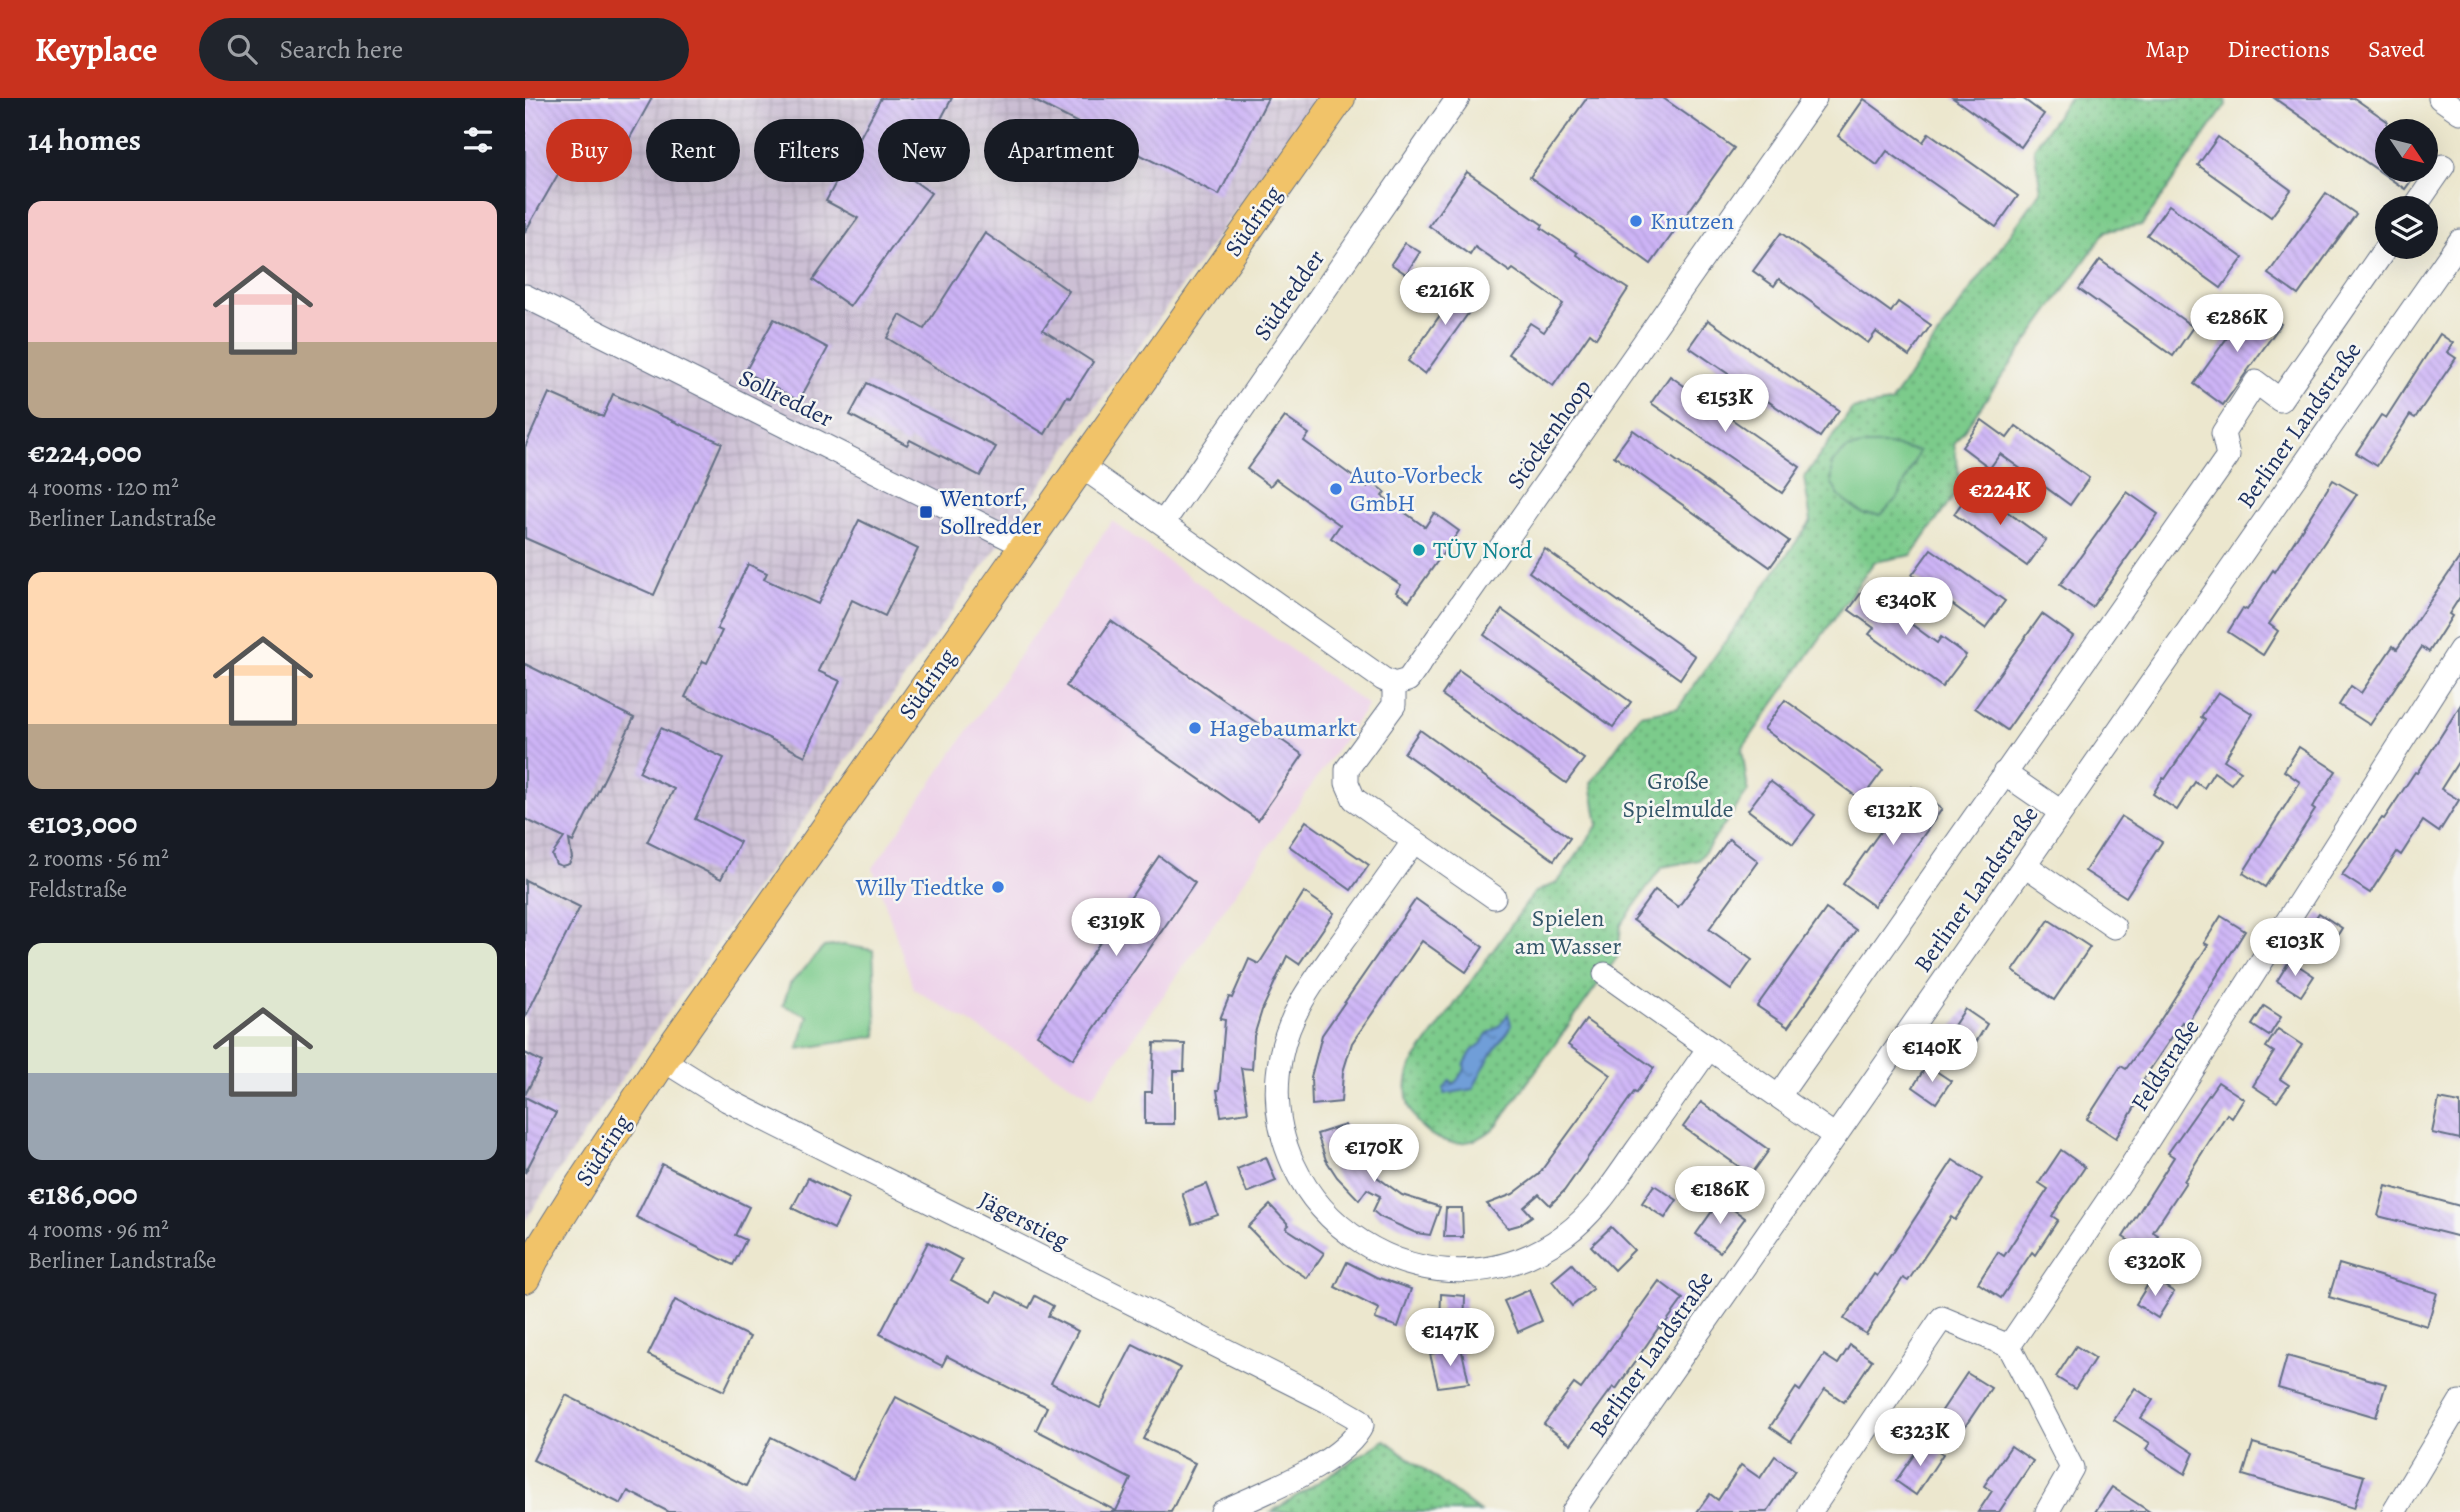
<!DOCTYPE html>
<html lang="en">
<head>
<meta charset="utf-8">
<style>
	body { margin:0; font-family:Alegreya,serif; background:#20242c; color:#f1f3f6; height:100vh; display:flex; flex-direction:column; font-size:26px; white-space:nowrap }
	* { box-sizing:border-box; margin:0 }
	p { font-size:23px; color:#9ea1a6 }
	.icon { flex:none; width:38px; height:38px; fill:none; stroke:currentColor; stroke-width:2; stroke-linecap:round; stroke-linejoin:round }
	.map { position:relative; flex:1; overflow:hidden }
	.sheet { display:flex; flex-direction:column; background:#171b24; width:525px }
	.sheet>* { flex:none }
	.top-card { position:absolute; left:21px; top:21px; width:665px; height:63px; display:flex; gap:14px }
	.needle { width:46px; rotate:125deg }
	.buttons { position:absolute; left:1850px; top:21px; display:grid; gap:14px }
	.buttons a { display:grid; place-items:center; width:63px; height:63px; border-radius:50%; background:#171b24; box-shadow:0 7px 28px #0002; font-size:35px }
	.price { position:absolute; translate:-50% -60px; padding:0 16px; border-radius:24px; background:#fff; color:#222; font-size:23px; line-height:46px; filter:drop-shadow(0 2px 4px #0008) }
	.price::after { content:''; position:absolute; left:50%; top:42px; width:21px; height:16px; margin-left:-10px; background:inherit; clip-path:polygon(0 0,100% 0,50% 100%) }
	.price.on { background:#c8321e; color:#fff }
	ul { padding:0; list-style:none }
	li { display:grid; align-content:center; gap:14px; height:371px; padding:0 28px }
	li span { display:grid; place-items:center; height:217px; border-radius:14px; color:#555 }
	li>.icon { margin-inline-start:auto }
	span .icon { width:126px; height:126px; fill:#fffc; stroke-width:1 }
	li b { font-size:30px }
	h2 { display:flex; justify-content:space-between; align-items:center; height:84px; padding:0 28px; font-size:30px }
	.chip { padding:0 24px; border-radius:32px; background:#171b24; box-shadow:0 7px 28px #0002; font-size:24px; line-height:63px }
	.chip.on { background:#c8321e; color:#fff }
	header { display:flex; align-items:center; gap:42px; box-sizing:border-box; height:98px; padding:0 35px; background:#c8321e; color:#fff }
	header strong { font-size:33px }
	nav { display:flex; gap:38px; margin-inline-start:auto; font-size:24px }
	.search { width:490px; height:63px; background:#20242c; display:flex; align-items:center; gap:18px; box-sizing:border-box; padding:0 24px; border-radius:38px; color:#9ea1a6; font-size:26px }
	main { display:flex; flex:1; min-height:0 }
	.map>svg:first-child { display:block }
</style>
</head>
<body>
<header>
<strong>Keyplace</strong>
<div class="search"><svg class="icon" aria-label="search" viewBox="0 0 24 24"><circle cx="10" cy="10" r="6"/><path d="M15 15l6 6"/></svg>Search here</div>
<nav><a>Map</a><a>Directions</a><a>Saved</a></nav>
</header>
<main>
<section class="sheet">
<h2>14 homes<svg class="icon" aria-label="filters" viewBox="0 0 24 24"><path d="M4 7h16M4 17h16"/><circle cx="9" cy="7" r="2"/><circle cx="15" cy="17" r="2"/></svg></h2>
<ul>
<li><span style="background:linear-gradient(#f6c9c9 65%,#b9a48a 0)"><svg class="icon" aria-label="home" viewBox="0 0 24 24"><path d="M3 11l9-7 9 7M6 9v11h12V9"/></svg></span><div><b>€224,000</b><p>4 rooms · 120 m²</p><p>Berliner Landstraße</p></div></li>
<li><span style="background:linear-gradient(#ffd9b3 70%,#b9a48a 0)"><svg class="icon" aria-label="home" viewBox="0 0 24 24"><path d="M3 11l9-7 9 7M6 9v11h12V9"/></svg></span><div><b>€103,000</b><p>2 rooms · 56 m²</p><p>Feldstraße</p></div></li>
<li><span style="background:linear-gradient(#dfe7d0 60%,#9aa5b1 0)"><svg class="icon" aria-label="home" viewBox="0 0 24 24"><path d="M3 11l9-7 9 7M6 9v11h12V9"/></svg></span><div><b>€186,000</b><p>4 rooms · 96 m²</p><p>Berliner Landstraße</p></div></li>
</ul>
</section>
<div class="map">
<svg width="1935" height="1414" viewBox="0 0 1935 1414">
	<defs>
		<pattern id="industrial-grid" width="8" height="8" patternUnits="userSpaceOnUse" patternTransform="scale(1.75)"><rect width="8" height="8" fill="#ccbfd4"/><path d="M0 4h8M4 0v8" fill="none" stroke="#afa4b8"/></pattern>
		<pattern id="green-dots" width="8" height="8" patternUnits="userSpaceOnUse" patternTransform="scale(1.75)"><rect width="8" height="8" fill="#7ccb8b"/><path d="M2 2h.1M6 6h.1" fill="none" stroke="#65a575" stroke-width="1.8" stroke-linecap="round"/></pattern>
		<pattern id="water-ripples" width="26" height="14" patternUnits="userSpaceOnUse" patternTransform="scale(1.75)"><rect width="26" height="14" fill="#6f9ed8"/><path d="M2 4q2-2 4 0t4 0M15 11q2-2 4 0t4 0" fill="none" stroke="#5a81b2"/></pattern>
		<pattern id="building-back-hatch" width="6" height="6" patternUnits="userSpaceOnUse" patternTransform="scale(1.75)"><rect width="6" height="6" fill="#cdb4f6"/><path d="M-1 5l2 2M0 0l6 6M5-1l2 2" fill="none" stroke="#af9bd5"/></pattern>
	</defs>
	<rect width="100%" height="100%" fill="#f6f6f2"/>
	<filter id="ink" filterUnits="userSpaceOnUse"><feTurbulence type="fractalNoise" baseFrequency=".0143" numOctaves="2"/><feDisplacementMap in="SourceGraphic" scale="14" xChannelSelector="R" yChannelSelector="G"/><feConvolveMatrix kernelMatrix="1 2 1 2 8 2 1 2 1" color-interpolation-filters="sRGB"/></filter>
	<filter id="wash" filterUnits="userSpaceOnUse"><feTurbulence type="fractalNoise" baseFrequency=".00686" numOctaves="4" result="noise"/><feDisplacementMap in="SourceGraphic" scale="28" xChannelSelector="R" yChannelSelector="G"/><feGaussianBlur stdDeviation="1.57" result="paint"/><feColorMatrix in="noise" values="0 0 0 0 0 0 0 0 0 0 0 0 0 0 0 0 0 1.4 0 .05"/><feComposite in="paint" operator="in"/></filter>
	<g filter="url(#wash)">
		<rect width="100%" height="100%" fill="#ece7ce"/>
		<polygon fill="#edd1e9" points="587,423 843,607 567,999 389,891 348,770"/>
		<polygon fill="url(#industrial-grid)" points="0,0 790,0 113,957 0,1123"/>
		<g fill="url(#green-dots)" stroke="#4c7d74" stroke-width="2">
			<path d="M1544 0H1700L1701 7 1617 127 1581 133 1429 346 1436 388 1387 457 1349 464 1217 651 1223 693 1174 762 1137 769 1096 827 1093 858 972 1027C928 1072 862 1024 887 966L1009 795 1033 784 1073 727 1066 685 1115 617 1153 610 1286 423 1279 380 1327 311 1365 305 1516 93 1509 50Z"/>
			<polygon points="860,1342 955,1414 746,1414"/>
		</g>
		<g fill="#7ccb8b" stroke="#4c7d74" stroke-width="2">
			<polygon points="1342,347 1363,347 1394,353 1374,398 1356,417 1338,416 1314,398 1307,386 1307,365 1322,351"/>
			<polygon points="318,847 348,852 352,938 273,951 283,918 258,907 265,886 299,849"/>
		</g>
		<path fill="url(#water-ripples)" stroke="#45669b" stroke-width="2" d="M983 916C984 919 986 923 986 927 986 934 976 940 973 946 963 961 955 975 948 991L919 996V990L925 982 928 986C934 983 935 975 940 971L939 967 947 953 957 945 961 937 975 927Z"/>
		<g id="blocks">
			<g fill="url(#building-back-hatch)">
				<polygon points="0,0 127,0 91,65 52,43 0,134"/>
				<polygon points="356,0 427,0 385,80 406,95 325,208 288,182 333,120 301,103"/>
				<polygon points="504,0 743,0 694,97"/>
				<polygon points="1062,0 1138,0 1209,50 1126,166 1005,79"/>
				<polygon points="1428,0 1497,0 1519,16 1496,49"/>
				<polygon points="1749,0 1829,0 1862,23 1862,72 1894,72 1880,91"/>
				<polygon points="1339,1 1398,44 1404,35 1493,98 1471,129 1362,53 1352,67 1313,38"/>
				<polygon points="1693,39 1766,92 1746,119 1673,67"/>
				<polygon points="942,74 1018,127 1016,130 1053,155 1052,157 1103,191 1071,240 1065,235 1028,288 983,256 1005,225 1019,234 1038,206 988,171 985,174 950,149 945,157 904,128"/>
				<polygon points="1801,95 1831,116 1773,197 1743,176"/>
				<polygon points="1644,107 1718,160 1696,190 1622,137"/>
				<polygon points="460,135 544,193 518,232 568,264 545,300 542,298 520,336 362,240 375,217 399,231"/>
				<polygon points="1256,135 1366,214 1373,204 1406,227 1384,258 1351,234 1343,245 1254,181 1249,188 1228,173"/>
				<polygon points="880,145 895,154 881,176 866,166"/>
				<polygon points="1575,162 1668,229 1648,258 1554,191"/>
				<polygon points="939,183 957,196 900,276 883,263"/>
				<polygon points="1727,205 1756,226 1698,307 1669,286"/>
				<polygon points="249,221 303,250 274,303 220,274"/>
				<polygon points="1183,222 1314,312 1295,339 1164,249"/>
				<polygon points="1915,236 1928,245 1922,254 1931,260 1890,320 1885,317 1852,368 1831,355 1856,317 1861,320"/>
				<polygon points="1145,278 1275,369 1257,395 1126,305"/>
				<polygon points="342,285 471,349 455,378 385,342 382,347 325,317"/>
				<polygon points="24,295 78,319 88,296 197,345 129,497 0,440 0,349"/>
				<polygon points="760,319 784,336 779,343 842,389 846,384 860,394 857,398 900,429 909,415 934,433 884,503 871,494 876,487 806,440 815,427 751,381 745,388 722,371"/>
				<polygon points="1457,322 1482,340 1491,328 1564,380 1545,407 1475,356 1465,370 1437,349"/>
				<polygon points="1108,332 1264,443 1245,469 1089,358"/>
				<polygon points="1808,382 1832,396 1744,526 1753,533 1738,557 1703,534 1718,510 1722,512 1748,472 1750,474"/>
				<polygon points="1448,389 1521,442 1502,468 1429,416"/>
				<polygon points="1602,394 1633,416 1567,509 1535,487"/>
				<polygon points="334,422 393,451 360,518 327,502 293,573 315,583 280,658 160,599 178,563 182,565 197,533 192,531 223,466 242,475 239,481 293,506"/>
				<polygon points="1020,451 1170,558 1155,581 1004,474"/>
				<polygon points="1406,451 1480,503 1460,530 1387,477"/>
				<polygon points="1935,459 1935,499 1924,516 1927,518 1904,554 1897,549 1845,627 1814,607 1826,588 1836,595 1868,548 1872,551"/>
				<polygon points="1343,485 1371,505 1367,512 1412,545 1416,539 1441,557 1417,589 1344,536 1349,530 1324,512"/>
				<polygon points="977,512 1106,604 1088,629 959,537"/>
				<polygon points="1517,516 1548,538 1482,632 1450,610"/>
				<polygon points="586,523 778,657 733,722 541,588"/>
				<polygon points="0,566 109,620 48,744 44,742 47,760 44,766 37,768 31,766 27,757 39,740 0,721"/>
				<polygon points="934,572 1059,661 1041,685 917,597"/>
				<polygon points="1693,594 1728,616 1699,662 1716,673 1706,686 1689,674 1679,690 1670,684 1652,712 1628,696 1638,680 1640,681 1680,622 1676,619"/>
				<polygon points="1260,602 1358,672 1336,702 1239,631"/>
				<polygon points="1935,608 1935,661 1916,691 1934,702 1914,734 1898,723 1876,757 1872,754 1845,795 1817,777 1857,720 1859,721 1890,674 1892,675"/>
				<polygon points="136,630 199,660 170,721 215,744 196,781 122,744 149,691 114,674"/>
				<polygon points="895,632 1045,740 1029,762 879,655"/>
				<polygon points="1774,649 1811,673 1787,710 1790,712 1740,789 1718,775 1775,684 1759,673"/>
				<polygon points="1245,683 1290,717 1268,746 1223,712"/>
				<polygon points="1387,689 1417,711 1349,808 1318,786"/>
				<polygon points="1596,718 1637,744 1601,799 1560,773"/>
				<polygon points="781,723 844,767 826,792 764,748"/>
				<polygon points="1204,741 1233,763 1184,831 1227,862 1206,892 1108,822 1130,792 1153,809"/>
				<polygon points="634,758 670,785 548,961 512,937"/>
				<polygon points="0,782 55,809 0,920"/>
				<polygon points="779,794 809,815 774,866 762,858 737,912 729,938 727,971 716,970 723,1014 696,1018 692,992 694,992 700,922 695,921 704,899 707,900 724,861 734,866"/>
				<polygon points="891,801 958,849 941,874 897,843 827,945 818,974 816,1004 787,1007 786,979 797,937"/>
				<polygon points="1301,811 1331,832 1263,929 1232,908"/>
				<polygon points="1794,815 1817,830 1804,851 1780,836"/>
				<polygon points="1696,818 1720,833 1661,927 1657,924 1618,982 1624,986 1591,1040 1562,1021 1596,968 1601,971 1631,929 1683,847 1679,845"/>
				<polygon points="1524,822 1565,849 1529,902 1488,873"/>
				<polygon points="1765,862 1789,878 1776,898 1752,883"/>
				<polygon points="1739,908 1756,919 1744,938 1727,927"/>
				<polygon points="1440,911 1462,926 1451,944 1428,929"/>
				<polygon points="1061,922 1129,970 1111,995 1109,994 1039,1093 1025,1107 1014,1096 999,1109 1007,1118 994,1127 983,1130 962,1106 988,1096 1013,1077 1086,977 1043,947"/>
				<polygon points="1753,931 1777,947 1755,981 1764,987 1752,1004 1728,988 1749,954 1741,949"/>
				<polygon points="629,945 660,946 659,973 649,973 649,1026 620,1026 620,994 627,994"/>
				<polygon points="0,955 17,964 0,997"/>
				<polygon points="1402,967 1426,983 1411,1005 1388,989"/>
				<polygon points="1693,984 1719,1001 1707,1020 1702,1016 1659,1083 1661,1084 1628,1134 1633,1137 1622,1154 1598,1139 1649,1059 1643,1055"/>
				<polygon points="0,999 31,1015 0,1075"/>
				<polygon points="1914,1001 1935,1005 1935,1041 1907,1035"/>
				<polygon points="1176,1004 1244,1052 1226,1077 1158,1029"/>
				<polygon points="820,1027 833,1055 852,1079 877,1097 915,1109 905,1137 891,1135 855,1119 848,1113 855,1098 842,1091 834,1102 812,1079 801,1062 792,1036"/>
				<polygon points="1536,1052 1560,1069 1527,1118 1533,1122 1510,1157 1507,1154 1476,1200 1453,1185 1473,1154 1479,1158 1523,1091 1514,1085"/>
				<polygon points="741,1059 751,1083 722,1095 712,1071"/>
				<polygon points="1428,1062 1457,1081 1430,1122 1426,1119 1383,1183 1378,1180 1341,1236 1319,1221 1349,1176 1352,1178"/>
				<polygon points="137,1066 224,1109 210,1137 221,1142 208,1167 111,1119"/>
				<polygon points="283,1080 324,1101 309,1131 267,1110"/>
				<polygon points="682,1086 693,1117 667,1126 657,1095"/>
				<polygon points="1129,1087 1152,1102 1140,1120 1117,1105"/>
				<polygon points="1861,1088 1935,1108 1935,1139 1853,1118"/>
				<polygon points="1195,1102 1220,1120 1195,1154 1171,1136"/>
				<polygon points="745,1107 764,1127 761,1130 799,1155 782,1180 756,1163 723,1129"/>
				<polygon points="921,1110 937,1110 938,1139 919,1139"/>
				<polygon points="1086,1129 1109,1152 1089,1172 1066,1148"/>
				<polygon points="403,1144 437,1162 426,1182 467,1204 472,1194 504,1210 510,1198 528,1208 523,1218 553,1233 526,1285 575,1310 608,1246 655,1270 618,1341 670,1365 646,1414 144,1414 103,1393 96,1406 8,1362 41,1297 221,1388 246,1339 328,1381 371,1299 591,1413 606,1381 511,1332 522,1309 422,1258 417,1268 355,1236"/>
				<polygon points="822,1164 851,1179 886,1191 873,1229 850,1221 854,1211 810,1189"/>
				<polygon points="1047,1166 1068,1191 1047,1208 1027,1183"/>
				<polygon points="1814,1166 1912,1195 1902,1228 1804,1199"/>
				<polygon points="1627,1180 1649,1194 1633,1220 1611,1206"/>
				<polygon points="1134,1183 1158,1201 1136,1231 1134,1229 1091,1291 1088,1289 1046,1346 1019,1326 1049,1286 1056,1291"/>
				<polygon points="1004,1192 1017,1223 993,1234 979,1203"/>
				<polygon points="916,1196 940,1198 939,1231 915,1230"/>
				<polygon points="150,1202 225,1239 199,1293 123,1257"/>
				<polygon points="1325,1247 1347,1262 1319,1304 1300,1291 1266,1343 1245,1329 1271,1290 1275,1293 1299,1257 1313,1266"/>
				<polygon points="1551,1248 1570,1260 1550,1291 1531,1279"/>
				<polygon points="936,1249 944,1285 913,1289 905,1256"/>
				<polygon points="1762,1258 1861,1286 1851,1319 1753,1290"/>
				<polygon points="1442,1275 1466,1290 1437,1333 1414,1317"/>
				<polygon points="1610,1290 1628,1302 1616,1320 1669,1355 1660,1376 1621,1351 1625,1345 1589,1322"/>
				<polygon points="1399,1342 1418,1356 1391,1397 1371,1383"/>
				<polygon points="1728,1345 1839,1378 1829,1410 1718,1377"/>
				<polygon points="1486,1348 1508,1363 1474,1414 1453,1414 1467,1393 1459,1388"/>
				<polygon points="1250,1358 1270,1372 1242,1414 1172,1414 1185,1396 1193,1402 1216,1367 1235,1380"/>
				<polygon points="1587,1389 1625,1414 1570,1414"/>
			</g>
		</g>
	</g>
	<g filter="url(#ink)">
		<use href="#blocks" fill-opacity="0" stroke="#646f85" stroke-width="2"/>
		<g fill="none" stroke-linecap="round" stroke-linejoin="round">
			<defs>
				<g id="minor">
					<polyline points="1915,0 1935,14"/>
					<polyline points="1889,110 1918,68"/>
					<polyline points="0,198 500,448"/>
					<polyline points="556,368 858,581 869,586 883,582 1290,0"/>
					<polyline points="638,425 933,0"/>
					<path d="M869 586V607L822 671V685L829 701 889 743C867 774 844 806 822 837 795 875 765 911 756 957 724 1117 908 1235 1040 1137 1070 1115 1090 1083 1111 1053 1136 1019 1160 984 1184 950L1310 1038"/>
					<polyline points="1479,675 1536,714"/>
					<polyline points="889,743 969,799"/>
					<polyline points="1500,767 1589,829"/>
					<polyline points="1080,876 1184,950"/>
					<path d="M138 962 202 1002 802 1303 835 1322 837 1327C819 1366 736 1395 697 1414"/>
					<polyline points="1254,998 1703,358 1698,335 1731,284 1755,302 1862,148"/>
					<polyline points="1048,1414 1935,143"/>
					<polyline points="1285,1414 1417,1220 1484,1248"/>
					<polyline points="1522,1414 1547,1370 1484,1248 1605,1070 1935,552"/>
					<polyline points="1869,1414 1935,1304"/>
				</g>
				<polyline id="major" points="0,1180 9,1161 56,1086 138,962 815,0"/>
			</defs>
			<use href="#minor" stroke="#646f85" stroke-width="25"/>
			<use href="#major" stroke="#646f85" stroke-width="32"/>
			<use href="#minor" stroke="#fff" stroke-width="23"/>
			<use href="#major" stroke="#f1c369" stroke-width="30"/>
		</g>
	</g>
	<g fill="#3f7fe0" stroke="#f6f6f2" stroke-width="2.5">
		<circle cx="1111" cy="123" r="7"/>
		<circle cx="811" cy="391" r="7"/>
		<circle cx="670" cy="630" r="7"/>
		<circle cx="473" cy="789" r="7"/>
	</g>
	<rect fill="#1a4fb4" stroke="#f6f6f2" stroke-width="2.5" x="394" y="407" width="14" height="14" rx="3.5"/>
	<circle fill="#0f9aa8" stroke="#f6f6f2" stroke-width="2.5" cx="894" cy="452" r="7"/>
	<g text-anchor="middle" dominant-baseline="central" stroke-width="5" stroke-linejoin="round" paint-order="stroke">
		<g font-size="24" fill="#1b2f5e" stroke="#f6f6f2">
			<text transform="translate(728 123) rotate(-55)">Südring</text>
			<text transform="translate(764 197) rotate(-55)">Südredder</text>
			<text transform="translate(261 300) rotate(26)">Sollredder</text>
			<text transform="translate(1774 327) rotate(-55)">Berliner Landstraße</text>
			<text transform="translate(1024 336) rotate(-55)">Stöckenhoop</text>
			<text transform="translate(402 586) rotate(-55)">Südring</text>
			<text transform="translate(1451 791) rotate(-55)">Berliner Landstraße</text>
			<text transform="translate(1640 967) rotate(-57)">Feldstraße</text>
			<text transform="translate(78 1052) rotate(-57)">Südring</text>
			<text transform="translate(499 1122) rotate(27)">Jägerstieg</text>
			<text transform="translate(1126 1256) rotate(-55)">Berliner Landstraße</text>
		</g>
		<g font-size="24" fill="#366cbe" stroke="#f6f6f2" text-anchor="start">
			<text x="1125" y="123">Knutzen</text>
			<text x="825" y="377">Auto-Vorbeck<tspan x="825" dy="28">GmbH</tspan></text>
			<text x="684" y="630">Hagebaumarkt</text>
			<text x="459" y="789" text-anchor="end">Willy Tiedtke</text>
		</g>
		<g font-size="24" fill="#164399" stroke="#f6f6f2" text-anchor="start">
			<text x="415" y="400">Wentorf,<tspan x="415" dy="28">Sollredder</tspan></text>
		</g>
		<g font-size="24" fill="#0d838f" stroke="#f6f6f2" text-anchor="start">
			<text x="908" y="452">TÜV Nord</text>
		</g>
		<g font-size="24" fill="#335669" stroke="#f6f6f2">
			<text x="1153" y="683">Große<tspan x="1153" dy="28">Spielmulde</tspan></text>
			<text x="1043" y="820">Spielen<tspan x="1043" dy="28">am Wasser</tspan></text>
		</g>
	</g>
</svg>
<div class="buttons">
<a><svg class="needle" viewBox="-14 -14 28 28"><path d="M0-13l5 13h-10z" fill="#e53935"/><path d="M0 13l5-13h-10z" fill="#9ea1a6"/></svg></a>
<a><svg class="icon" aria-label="layers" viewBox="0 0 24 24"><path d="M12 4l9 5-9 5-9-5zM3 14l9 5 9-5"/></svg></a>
</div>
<b class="price" style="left:920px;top:229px">€216K</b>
<b class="price" style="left:1712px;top:256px">€286K</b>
<b class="price" style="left:1200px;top:336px">€153K</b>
<b class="price on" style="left:1475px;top:429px">€224K</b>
<b class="price" style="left:1381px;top:539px">€340K</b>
<b class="price" style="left:1368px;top:749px">€132K</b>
<b class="price" style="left:591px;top:860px">€319K</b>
<b class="price" style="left:1770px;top:880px">€103K</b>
<b class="price" style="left:1407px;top:986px">€140K</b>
<b class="price" style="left:849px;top:1086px">€170K</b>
<b class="price" style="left:1195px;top:1128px">€186K</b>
<b class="price" style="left:1630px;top:1200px">€320K</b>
<b class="price" style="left:925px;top:1270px">€147K</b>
<b class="price" style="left:1395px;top:1370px">€323K</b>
<div class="top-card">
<a class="chip on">Buy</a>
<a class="chip">Rent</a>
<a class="chip">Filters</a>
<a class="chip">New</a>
<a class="chip">Apartment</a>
</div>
</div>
</main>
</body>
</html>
